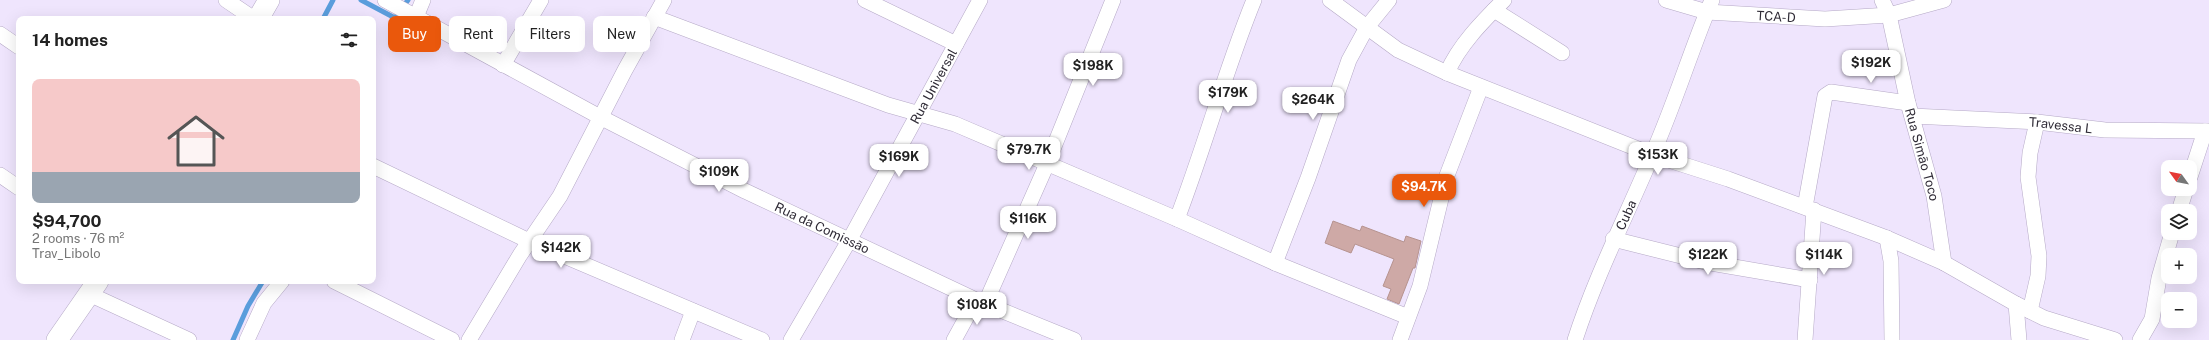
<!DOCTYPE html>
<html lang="en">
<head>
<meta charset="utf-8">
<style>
	body { margin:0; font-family:"Public Sans",sans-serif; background:#f6f6f6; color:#222; height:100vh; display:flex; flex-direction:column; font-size:15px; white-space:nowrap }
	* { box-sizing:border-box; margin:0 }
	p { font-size:13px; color:#767676 }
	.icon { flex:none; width:22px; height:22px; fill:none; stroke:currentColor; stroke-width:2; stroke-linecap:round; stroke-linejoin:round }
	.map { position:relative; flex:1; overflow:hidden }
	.sheet { position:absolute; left:16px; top:16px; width:360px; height:268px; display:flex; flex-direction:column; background:#fff; border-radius:8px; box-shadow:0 4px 16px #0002 }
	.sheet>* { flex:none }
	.banner { position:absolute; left:388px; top:16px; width:380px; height:36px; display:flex; gap:8px }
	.needle { width:26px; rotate:303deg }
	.tools { position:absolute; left:2161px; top:160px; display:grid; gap:8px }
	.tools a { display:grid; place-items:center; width:36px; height:36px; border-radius:8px; background:#fff; box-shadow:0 4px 16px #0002; font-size:20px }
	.price { position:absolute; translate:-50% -34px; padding:0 9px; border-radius:8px; background:#fff; color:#222; font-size:13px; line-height:26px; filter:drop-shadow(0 1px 2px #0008) }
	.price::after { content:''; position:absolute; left:50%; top:24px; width:12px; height:9px; margin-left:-6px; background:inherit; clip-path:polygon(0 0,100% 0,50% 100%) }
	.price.active { background:#ea580c; color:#fff }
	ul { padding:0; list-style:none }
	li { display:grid; align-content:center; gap:8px; height:212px; padding:0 16px }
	li span { display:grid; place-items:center; height:124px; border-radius:8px; color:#555 }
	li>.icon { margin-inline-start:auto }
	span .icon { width:72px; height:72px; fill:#fffc; stroke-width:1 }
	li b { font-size:17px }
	h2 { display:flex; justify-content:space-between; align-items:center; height:48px; padding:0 16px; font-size:17px }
	.tag { padding:0 14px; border-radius:8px; background:#fff; box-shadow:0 4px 16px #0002; font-size:14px; line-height:36px }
	.tag.active { background:#ea580c; color:#fff }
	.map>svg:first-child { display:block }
</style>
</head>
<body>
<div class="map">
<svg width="2209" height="340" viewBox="0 0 2209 340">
	<rect width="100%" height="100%" fill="#efe5fd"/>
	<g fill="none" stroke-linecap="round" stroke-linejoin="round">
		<g stroke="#5a9ddc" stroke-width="5">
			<polyline points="361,0 395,18 408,0"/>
			<polyline points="323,19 333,0"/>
			<polyline points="233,340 248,306 263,281"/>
		</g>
	</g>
	<polygon fill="#cea9a6" stroke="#b6938f" points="1333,221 1360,231 1362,226 1404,242 1406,236 1421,241 1415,268 1413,268 1399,304 1387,299 1391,289 1383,286 1394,259 1355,244 1351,253 1325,243"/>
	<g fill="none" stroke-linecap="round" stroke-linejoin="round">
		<defs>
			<g id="street">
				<polyline points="226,0 254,19"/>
				<path id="s1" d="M385 0 600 117 745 191 976 300 1074 340"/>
				<polyline points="865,0 956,44"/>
				<polyline points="1330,0 1398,50 1447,73 1653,155 1728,179 1887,238 1944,263 2016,304 2044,318 2115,340"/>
				<path id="s2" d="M1666 0 1707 12 1825 19 1889 15 1944 0"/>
				<path id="s3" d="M1882 0 1889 15 1908 103 1934 196 1944 263"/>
				<polyline points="1494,10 1562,53"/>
				<polyline points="416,17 423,0"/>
				<polyline points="654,17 888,105 955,124 1177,219 1275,263 1408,317"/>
				<polyline points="0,34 19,47"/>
				<polyline points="503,65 541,0"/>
				<path d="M1447 73C1459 45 1483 21 1504 0"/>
				<path id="s4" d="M1912 116 2037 122 2105 130 2209 131"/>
				<polyline points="373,166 529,241 762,340"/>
				<polyline points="0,175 19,188"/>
				<polyline points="2190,177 2205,131"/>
				<polyline points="1805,207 1825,96 1831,92 1908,103"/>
				<polyline points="2179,211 2186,189"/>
				<path d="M1177 219C1205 146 1225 71 1254 0"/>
				<polyline points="1887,238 1891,261 1892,340"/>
				<polyline points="1613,239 1705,262 1810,280"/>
				<polyline points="1275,263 1308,178 1349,60 1367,27 1389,0"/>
				<polyline points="334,281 452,340"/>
				<polyline points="89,294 189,340"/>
				<polyline points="985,304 1047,164 1113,0"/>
				<polyline points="2016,304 2019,340"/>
				<polyline points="2030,311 2038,276 2039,256 2028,177 2030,153 2037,122"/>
				<polyline points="247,340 264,303 282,281"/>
				<polyline points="469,340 520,255 560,196 625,70 664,0"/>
				<polyline points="682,340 693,311"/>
				<path id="s5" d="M791 340 850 239 980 0"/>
				<polyline points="954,340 976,300"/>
				<polyline points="1400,340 1420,286 1446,178 1481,87"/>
				<path id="s6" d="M1575 340C1596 275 1627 215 1653 153 1675 103 1691 50 1712 0"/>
				<polyline points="1805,340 1814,210"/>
				<polyline points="2140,340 2152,319 2159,278 2172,233"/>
			</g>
			<g id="secondary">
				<polyline points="258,19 269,0"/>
				<polyline points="57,340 98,281"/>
			</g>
		</defs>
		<use href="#street" stroke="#b5a9c6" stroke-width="16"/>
		<use href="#secondary" stroke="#b5a9c6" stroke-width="22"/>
		<use href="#street" stroke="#fff" stroke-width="15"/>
		<use href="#secondary" stroke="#fff" stroke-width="21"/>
	</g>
	<g text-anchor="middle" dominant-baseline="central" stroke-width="3.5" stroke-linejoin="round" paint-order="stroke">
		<g font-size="13" fill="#2f2b36" stroke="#fff">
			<text stroke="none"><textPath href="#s2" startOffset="112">TCA-D</textPath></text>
			<text stroke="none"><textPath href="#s5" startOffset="291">Rua Universal</textPath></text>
			<text stroke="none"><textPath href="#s4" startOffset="149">Travessa L</textPath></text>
			<text stroke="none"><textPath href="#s3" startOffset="160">Rua Simão Toco</textPath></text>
			<text stroke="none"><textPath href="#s6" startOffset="135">Cuba</textPath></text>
			<text stroke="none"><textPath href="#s1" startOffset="493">Rua da Comissão</textPath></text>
		</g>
	</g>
</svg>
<div class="tools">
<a><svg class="needle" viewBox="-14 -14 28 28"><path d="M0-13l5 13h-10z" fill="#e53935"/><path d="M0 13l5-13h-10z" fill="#767676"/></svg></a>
<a><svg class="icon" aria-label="layers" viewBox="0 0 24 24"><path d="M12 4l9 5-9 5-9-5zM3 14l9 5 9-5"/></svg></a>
<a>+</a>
<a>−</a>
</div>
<b class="price" style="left:1871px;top:84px">$192K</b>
<b class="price" style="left:1093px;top:87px">$198K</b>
<b class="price" style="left:1228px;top:114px">$179K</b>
<b class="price" style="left:1313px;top:121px">$264K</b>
<b class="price" style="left:1029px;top:171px">$79.7K</b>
<b class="price" style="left:1658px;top:176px">$153K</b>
<b class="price" style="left:899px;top:178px">$169K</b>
<b class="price" style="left:719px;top:193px">$109K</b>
<b class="price active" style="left:1424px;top:208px">$94.7K</b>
<b class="price" style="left:1028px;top:240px">$116K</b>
<b class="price" style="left:561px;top:269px">$142K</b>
<b class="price" style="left:1708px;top:276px">$122K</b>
<b class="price" style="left:1824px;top:276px">$114K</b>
<b class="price" style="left:977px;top:326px">$108K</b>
<div class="banner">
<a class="tag active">Buy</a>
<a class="tag">Rent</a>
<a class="tag">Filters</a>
<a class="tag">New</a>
</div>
<section class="sheet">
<h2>14 homes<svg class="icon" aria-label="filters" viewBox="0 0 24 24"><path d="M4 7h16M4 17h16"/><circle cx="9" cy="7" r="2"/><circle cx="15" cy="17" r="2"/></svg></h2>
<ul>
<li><span style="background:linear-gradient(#f6c9c9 75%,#9aa5b1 0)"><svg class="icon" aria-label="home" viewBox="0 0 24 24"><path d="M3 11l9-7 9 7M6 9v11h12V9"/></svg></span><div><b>$94,700</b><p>2 rooms · 76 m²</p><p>Trav_Libolo</p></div></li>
</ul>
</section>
</div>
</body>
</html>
